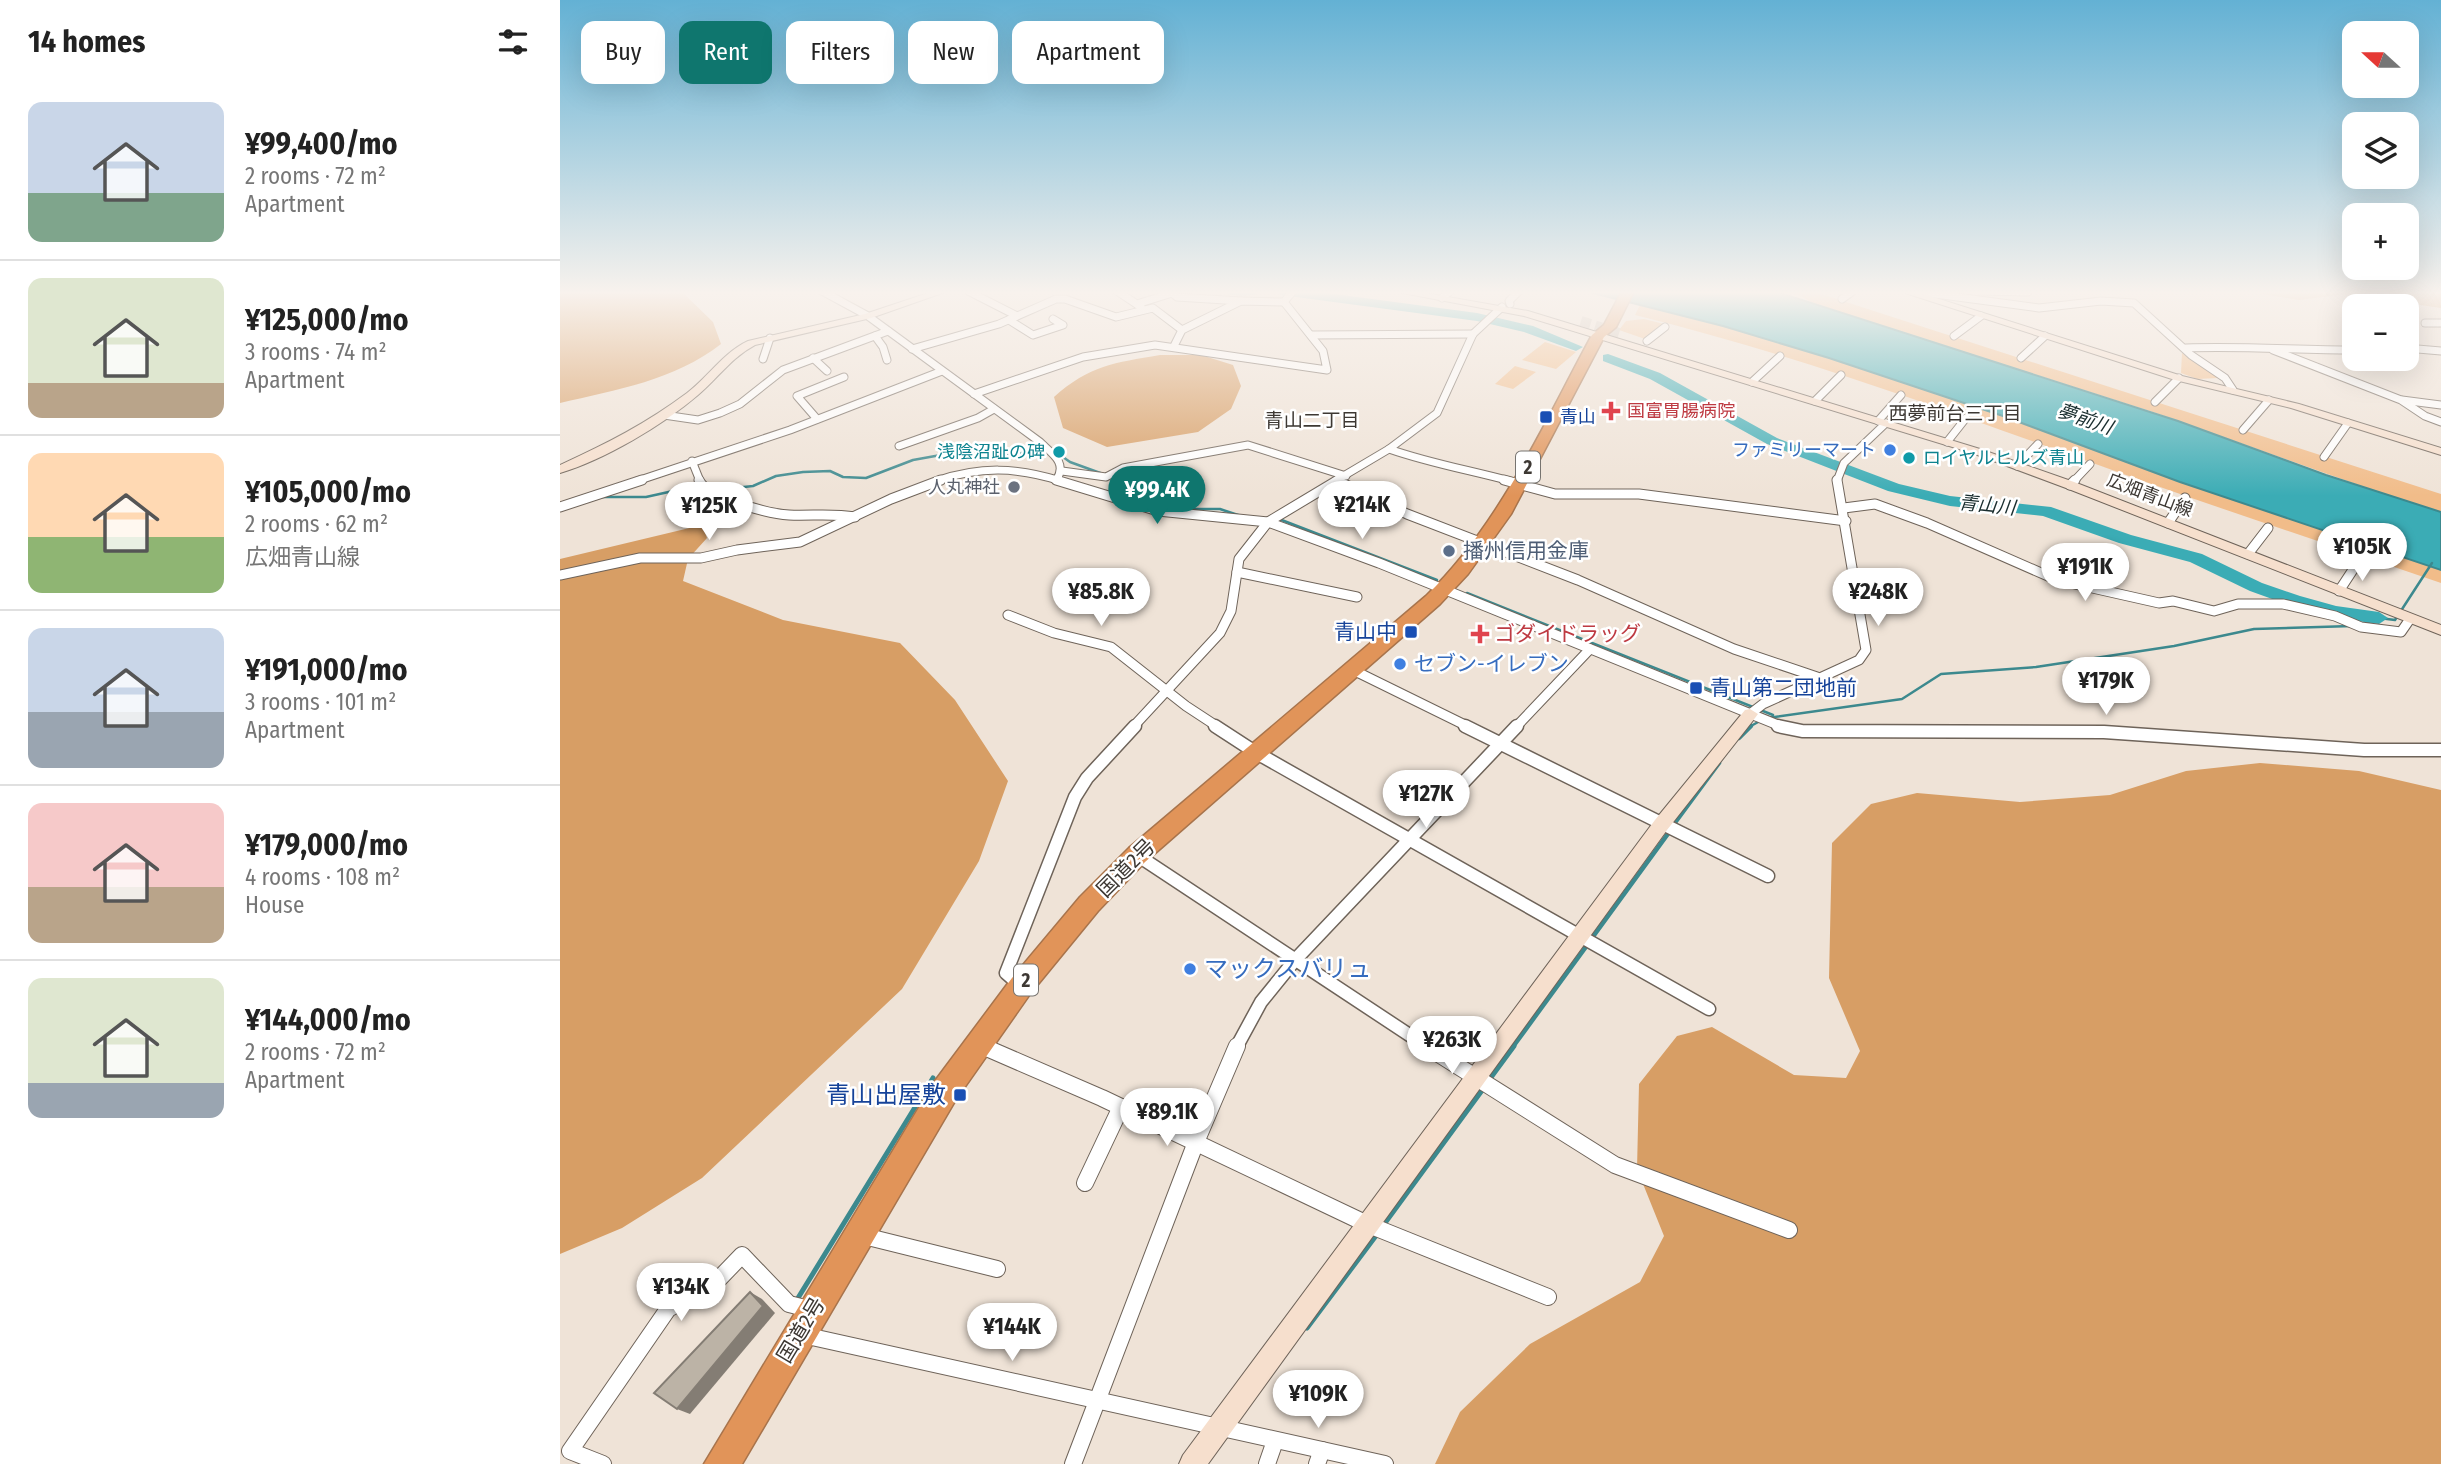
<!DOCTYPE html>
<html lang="en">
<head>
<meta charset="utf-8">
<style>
	body { margin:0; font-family:"Fira Sans Condensed","Noto Sans JP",sans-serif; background:#f2f2f2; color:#222; height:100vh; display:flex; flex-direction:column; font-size:26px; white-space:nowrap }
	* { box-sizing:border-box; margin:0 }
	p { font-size:23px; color:#767676 }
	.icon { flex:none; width:38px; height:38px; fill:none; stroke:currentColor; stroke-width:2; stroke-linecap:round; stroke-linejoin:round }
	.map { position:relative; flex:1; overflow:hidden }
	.sheet { display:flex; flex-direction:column; background:#fff; width:560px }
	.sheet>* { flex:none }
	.top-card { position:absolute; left:21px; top:21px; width:665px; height:63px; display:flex; gap:14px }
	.needle { width:46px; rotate:291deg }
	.tools { position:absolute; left:1782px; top:21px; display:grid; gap:14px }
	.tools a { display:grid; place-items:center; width:77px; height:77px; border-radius:14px; background:#fff; box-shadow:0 7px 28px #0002; font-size:35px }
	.price { position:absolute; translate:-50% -60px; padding:0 16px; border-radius:24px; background:#fff; color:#222; font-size:23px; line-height:46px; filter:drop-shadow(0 2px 4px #0008) }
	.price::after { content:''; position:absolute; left:50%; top:42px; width:21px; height:16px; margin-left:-10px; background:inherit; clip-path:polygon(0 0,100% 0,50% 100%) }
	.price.on { background:#0f766e; color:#fff }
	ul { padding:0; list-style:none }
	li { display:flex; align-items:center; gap:21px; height:175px; padding:0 28px }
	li+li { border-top:2px solid #e0e0e0 }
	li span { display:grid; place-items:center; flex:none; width:196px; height:140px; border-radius:14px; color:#555 }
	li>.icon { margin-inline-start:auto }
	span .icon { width:84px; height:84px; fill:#fffc; stroke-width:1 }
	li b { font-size:30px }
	h2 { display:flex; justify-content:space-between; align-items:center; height:84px; padding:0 28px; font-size:30px }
	.pill { padding:0 24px; border-radius:14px; background:#fff; box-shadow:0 7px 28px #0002; font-size:24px; line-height:63px }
	.pill.on { background:#0f766e; color:#fff }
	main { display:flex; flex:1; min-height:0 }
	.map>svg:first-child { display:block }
</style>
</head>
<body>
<main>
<section class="sheet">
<h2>14 homes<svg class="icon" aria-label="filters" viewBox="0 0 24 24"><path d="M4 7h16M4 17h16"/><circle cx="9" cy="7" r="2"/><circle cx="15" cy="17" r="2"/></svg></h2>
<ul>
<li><span style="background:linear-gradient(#c9d6e8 65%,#7fa58c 0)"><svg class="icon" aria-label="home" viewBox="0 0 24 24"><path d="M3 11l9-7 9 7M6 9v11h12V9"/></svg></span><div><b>¥99,400/mo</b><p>2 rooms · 72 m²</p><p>Apartment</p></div></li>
<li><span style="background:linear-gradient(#dfe7d0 75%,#b9a48a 0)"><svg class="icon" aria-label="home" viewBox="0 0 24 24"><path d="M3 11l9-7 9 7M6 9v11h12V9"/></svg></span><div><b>¥125,000/mo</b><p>3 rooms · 74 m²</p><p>Apartment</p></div></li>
<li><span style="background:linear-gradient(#ffd9b3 60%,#8fb573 0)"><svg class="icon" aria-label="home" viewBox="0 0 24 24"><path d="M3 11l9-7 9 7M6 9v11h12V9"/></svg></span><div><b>¥105,000/mo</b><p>2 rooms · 62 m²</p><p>広畑青山線</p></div></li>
<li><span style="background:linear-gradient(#c9d6e8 60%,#9aa5b1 0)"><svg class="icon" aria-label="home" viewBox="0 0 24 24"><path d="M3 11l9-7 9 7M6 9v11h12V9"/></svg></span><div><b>¥191,000/mo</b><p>3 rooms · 101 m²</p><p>Apartment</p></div></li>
<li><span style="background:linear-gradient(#f6c9c9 60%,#b9a48a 0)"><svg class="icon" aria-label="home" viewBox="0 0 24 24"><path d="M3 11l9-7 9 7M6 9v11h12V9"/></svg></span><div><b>¥179,000/mo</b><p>4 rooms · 108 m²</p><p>House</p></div></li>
<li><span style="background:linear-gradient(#dfe7d0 75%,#9aa5b1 0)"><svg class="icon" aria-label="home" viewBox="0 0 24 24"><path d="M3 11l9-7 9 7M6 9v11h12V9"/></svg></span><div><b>¥144,000/mo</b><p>2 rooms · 72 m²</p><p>Apartment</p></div></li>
</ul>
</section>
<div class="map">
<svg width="1881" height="1464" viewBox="0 0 1881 1464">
	<rect width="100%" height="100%" fill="#efe3d7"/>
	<g fill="#f1bc89">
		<polygon points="1225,291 1252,291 1881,494 1881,512 1810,489 1596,413 1256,305 1241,296"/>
		<path d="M1080 305 1168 327 1296 367 1437 413 1620 482 1881 570V583C1764 543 1646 504 1530 462 1380 408 1230 353 1075 315Z"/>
		<polygon points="1084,319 1104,324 1085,339 1059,330 1066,321"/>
		<polygon points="985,342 1016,352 996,369 962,360"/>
		<polygon points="1622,353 1659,378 1637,379 1621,373"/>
		<polygon points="955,366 976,372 953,389 935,384"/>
	</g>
	<g fill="#d79e65">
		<path d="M0 291H121L153 322 161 344C115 380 56 390 0 403Z"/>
		<polygon points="1685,291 1881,291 1881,308 1785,294 1739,300"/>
		<path d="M600 355H641L673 365 681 386 671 409 638 432 547 447 503 428 494 397C530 365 554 363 600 355Z"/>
		<polygon points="142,525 147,538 128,559 123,581 223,620 340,643 395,700 448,781 419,861 342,989 142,1178 62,1228 0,1254 0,559"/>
		<polygon points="1700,763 1799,771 1881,790 1881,1464 875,1464 900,1412 970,1344 1080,1282 1104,1236 1077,1169 1079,1084 1117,1036 1152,1027 1234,1075 1286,1078 1300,1051 1269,978 1272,843 1311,804 1357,793 1460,802 1550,795 1626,771"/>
	</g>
	<polygon fill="#3bacb5" stroke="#3c898e" stroke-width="2" points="1025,291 1214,291 1618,421 1766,475 1881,512 1881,570 1620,482 1443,416 1269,358 1163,326"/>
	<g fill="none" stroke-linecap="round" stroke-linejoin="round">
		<g stroke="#3c898e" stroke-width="2.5">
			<polyline points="489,447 510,462 543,474"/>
			<polyline points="550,477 573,487 592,505"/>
			<polyline points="156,490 193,486 216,476 243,472 270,471 283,477 306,478 353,460 403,451 427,449 449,456 479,449"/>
			<polyline points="42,497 86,497 122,489 148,491"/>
			<polyline points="617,509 660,509 681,516"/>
			<polyline points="719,519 877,580"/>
			<polyline points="907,593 1213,715"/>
			<polyline points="1803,624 1819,618 1835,620 1872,563"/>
			<polyline points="1207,718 1342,699 1381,674 1476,667 1614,646 1694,629 1792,626"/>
			<polyline points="1189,727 1200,721"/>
		</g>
		<g stroke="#3c898e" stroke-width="4.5">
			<polyline points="1179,738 1191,726"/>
			<polyline points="1114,824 1159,763"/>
			<polyline points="1032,938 1110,831"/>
			<polyline points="952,1048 1028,944"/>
		</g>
		<g stroke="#3c898e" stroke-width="5">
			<polyline points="929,1080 954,1046"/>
			<polyline points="822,1227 923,1089"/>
			<polyline points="238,1298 373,1078"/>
			<polyline points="747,1328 818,1233"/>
		</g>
		<g fill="#3bacb5" fill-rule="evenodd">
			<path d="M662 291H703C694 297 671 297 662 291Z"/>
			<polygon points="715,291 752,291 917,313 973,326 1023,347 1016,351 964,332 917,321 721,295"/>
			<polygon points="1048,354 1100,373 1217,438 1339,484 1390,496 1491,507 1571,535 1642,554 1702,583 1740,596 1776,606 1819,612 1828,618 1819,624 1775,618 1726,604 1690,591 1630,562 1559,543 1483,516 1390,506 1328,491 1207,444 1090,379 1043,361 1043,355"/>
		</g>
		<polyline stroke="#cbc1b6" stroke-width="10" stroke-dasharray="10 5" stroke-linecap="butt" points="1021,321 1062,334"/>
		<defs>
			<g id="street-far3">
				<path d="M262 291 308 316 480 442C492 454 507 462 497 479"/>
				<polyline points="408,291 457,316"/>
				<polyline points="557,291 581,307"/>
				<polyline points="1420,291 1468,292"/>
				<polyline points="1360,292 1479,308 1541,301 1574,303 1631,355 1665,378 1673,390"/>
				<polyline points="612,293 617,297 681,301"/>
				<polyline points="882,298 890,291"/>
				<polyline points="1282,299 1293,291"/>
				<polyline points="577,304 612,293 609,291"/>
				<polyline points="950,304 949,301 959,291"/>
				<polyline points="449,320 473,335 503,325 493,319"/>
				<polyline points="1865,323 1881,323"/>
				<polyline points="751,335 913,334"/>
				<polyline points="315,336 323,347 327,360"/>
				<polyline points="1394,336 1421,316"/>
				<polyline points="1087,341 1105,327"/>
				<polyline points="614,346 622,330 681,301 724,302"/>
				<path d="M1626 348C1682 346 1738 350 1794 350"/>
				<polyline points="1846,348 1881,351"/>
				<polyline points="352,349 439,324 496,299 505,299 556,317 593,308 622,330"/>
				<polyline points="1713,350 1841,400 1865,416 1881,422"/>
				<polyline points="253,358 267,371"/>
				<polyline points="1461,358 1485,336"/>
				<polyline points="203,359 210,338"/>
				<polyline points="1192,382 1220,356"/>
				<polyline points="414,394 523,357 595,345 767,370 763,351 724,302 733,291"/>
				<polyline points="1842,400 1881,405"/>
				<polyline points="1255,401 1281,375"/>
				<polyline points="1595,402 1619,378"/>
				<polyline points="104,415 138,420 160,413 180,404 223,370 328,331"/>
				<polyline points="257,419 237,396 284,377"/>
				<polyline points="1318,421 1341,395"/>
				<polyline points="1683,430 1709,400"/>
				<polyline points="1387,442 1406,418"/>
				<polyline points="339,446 418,418 434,409"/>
				<path d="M829 449C869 463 909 470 950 481"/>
				<polyline points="1764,457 1788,423"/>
				<polyline points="132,461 140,481"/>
				<polyline points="1457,466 1478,444"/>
				<polyline points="502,471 546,477 563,468 688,445 786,476"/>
				<polyline points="77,481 230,430 382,371"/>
				<path d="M376 481C421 466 456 467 501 481"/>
				<polyline points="775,481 829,449 877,413 913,334 942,307"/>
				<polyline points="1277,481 1284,463 1326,423"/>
				<polyline points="1514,481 1530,464"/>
			</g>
			<g id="street-far2">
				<path d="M139 480C146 497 209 514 229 515 252 516 272 513 295 517"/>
				<polyline points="496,480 598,511 708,522 819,563 1223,727"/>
				<polyline points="944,480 995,494 1079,494 1286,521"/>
				<polyline points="778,481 847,514 1018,580 1174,649 1257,677"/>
				<polyline points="1510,485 1515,480"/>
				<polyline points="0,507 82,480"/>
				<polyline points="1284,508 1315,504 1367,523 1497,580 1599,603 1613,601 1654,611 1678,604 1723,604 1775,616 1801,627 1841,632 1850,619"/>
				<polyline points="1608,523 1625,498"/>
				<polyline points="1688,554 1708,528"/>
				<polyline points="677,572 797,597"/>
				<polyline points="0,575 80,558 141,558 177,550 240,542 331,499 381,480"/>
				<polyline points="1779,591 1800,559"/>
				<polyline points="448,615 494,633 551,647 626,706 658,727"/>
				<polyline points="793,670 909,727"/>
				<polyline points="1190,714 1203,704 1299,660 1306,650 1277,480"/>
				<polyline points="573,727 660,633 671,611 679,559 708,522 778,480"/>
				<polyline points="956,727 1030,649"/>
			</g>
			<g id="street-far1">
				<polyline points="655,726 695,752 1149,1009"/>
				<polyline points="905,726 1208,876"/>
				<polyline points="1218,726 1242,731 1544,732 1804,750 1881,750"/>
				<polyline points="577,855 869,1048"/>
				<polyline points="461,986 446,973 515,797 527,778 575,726"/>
				<polyline points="420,1045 426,1048"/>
				<polyline points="676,1048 701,1002 735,960 957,726"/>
			</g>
			<g id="street">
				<polyline points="422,1046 542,1098 809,1225 988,1297"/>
				<polyline points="866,1046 1055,1165 1229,1230"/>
				<polyline points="525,1183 561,1107"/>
				<polyline points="300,1235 437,1269"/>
				<polyline points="243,1335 825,1464"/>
				<polyline points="43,1464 10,1451 108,1309 156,1282 182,1255 229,1304 253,1310"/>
				<polyline points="513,1464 636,1142 677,1046"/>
				<polyline points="707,1464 715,1441"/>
				<polyline points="757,1464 762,1450"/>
			</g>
			<g id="secondary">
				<path d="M374 291H388L311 318 195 345C172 357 158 378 138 395 103 425 44 460 0 473V465C46 444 87 423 127 393 149 376 163 353 188 341L305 314Z"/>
				<polygon points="832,291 854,291 968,311 1420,449 1514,482 1881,625 1881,635 1506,488 1412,453 964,316"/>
				<polygon points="1339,291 1354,291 1622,376 1739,404 1881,448 1881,455 1731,408 1615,380"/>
				<polygon points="1190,709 1198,714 1195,718 1107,830 648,1464 619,1464 623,1455 1095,820 1185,710"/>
			</g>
			<path id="highway" d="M1062 291H1074L1056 327 1044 337 951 514 908 574 880 604 585 862 538 911 470 994 395 1101 182 1464H144L375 1081 452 978 520 897 569 848 866 596C941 523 983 425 1032 335L1044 325Z"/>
		</defs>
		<use href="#street-far3" stroke="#6e6359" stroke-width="9"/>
		<use href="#street-far2" stroke="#6e6359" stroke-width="11"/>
		<use href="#street-far1" stroke="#6e6359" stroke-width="15"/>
		<use href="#street" stroke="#6e6359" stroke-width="18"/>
		<use href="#secondary" stroke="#6e6359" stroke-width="2"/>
		<use href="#highway" stroke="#a8744c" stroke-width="3"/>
		<use href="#street-far3" stroke="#fff" stroke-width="7"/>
		<use href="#street-far2" stroke="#fff" stroke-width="9"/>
		<use href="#street-far1" stroke="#fff" stroke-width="12"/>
		<use href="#street" stroke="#fff" stroke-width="16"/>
		<use href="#secondary" fill="#f6dfcd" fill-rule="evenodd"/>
		<use href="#highway" fill="#e19459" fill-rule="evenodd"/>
	</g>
	<polygon fill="#847d74" points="190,1292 202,1299 215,1313 130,1414 117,1409"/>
	<polygon fill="#bcb3a6" stroke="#847d74" stroke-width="2" points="190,1292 203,1306 117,1409 94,1393"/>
	<linearGradient id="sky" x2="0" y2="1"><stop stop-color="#63b1d4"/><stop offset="0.59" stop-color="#f8f2ed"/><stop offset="1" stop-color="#f8f2ed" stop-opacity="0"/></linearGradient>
	<rect width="1881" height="496" fill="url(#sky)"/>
	<g fill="#e0444e" stroke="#fff" stroke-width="2.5">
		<path d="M1047.5 400.5h7v7h7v7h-7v7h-7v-7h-7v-7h7z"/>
		<path d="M916.5 623.5h7v7h7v7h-7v7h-7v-7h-7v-7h7z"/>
	</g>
	<g fill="#1a4fb4" stroke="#fff" stroke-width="2.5">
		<rect x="979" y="410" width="14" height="14" rx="3.5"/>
		<rect x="844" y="625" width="14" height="14" rx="3.5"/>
		<rect x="1129" y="681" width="14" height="14" rx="3.5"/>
		<rect x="393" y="1088" width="14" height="14" rx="3.5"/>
	</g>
	<g fill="#3f7fe0" stroke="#fff" stroke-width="2.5">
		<circle cx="1330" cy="450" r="7"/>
		<circle cx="840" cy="664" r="7"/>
		<circle cx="630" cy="969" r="7"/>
	</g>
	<g fill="#0f9aa8" stroke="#fff" stroke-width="2.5">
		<circle cx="499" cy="452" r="7"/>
		<circle cx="1349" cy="458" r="7"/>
	</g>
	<circle fill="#6b7280" stroke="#fff" stroke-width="2.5" cx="454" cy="487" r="7"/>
	<circle fill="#5c6f8a" stroke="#fff" stroke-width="2.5" cx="889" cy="551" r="7"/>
	<g text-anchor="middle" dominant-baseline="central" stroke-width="5" stroke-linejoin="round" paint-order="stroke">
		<g font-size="18" fill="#be3a42" stroke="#fff" text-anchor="start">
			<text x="1067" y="411">国富胃腸病院</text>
		</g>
		<g font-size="18" fill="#164399" stroke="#fff" text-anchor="start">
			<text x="1000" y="417">青山</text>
		</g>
		<g font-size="18" fill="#366cbe" stroke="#fff" text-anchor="end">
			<text x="1316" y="450">ファミリーマート</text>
		</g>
		<g font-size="18" fill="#0d838f" stroke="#fff" text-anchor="end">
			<text x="485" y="452">浅陰沼趾の碑</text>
			<text x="1363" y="458" text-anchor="start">ロイヤルヒルズ青山</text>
		</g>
		<g font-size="18" fill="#5b616d" stroke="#fff" text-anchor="end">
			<text x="440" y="487">人丸神社</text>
		</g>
		<g font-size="18" fill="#3d3833" stroke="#fff">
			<text transform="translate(1590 495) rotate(21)">広畑青山線</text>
		</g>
		<g font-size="19" fill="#3d3833" stroke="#fff">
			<text x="1395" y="413">西夢前台三丁目</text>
			<text x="752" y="420">青山二丁目</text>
		</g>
		<g font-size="19" font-style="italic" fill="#192d2e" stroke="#fff">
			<text transform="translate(1525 419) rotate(19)">夢前川</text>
			<text transform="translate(1427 505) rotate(6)">青山川</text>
		</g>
		<g fill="#fff" stroke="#777470" stroke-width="2">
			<rect x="956" y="451.5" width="24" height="31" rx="5"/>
			<rect x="454" y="964.5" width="24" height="31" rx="5"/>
		</g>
		<g font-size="19" font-weight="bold" fill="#3d3833">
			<text x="968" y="467">2</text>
			<text x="466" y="980">2</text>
		</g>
		<g font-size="21" fill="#4e5e75" stroke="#fff" text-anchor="start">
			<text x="903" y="551">播州信用金庫</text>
		</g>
		<g font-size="21" fill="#164399" stroke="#fff" text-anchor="end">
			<text x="837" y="632">青山中</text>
			<text x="1150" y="688" text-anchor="start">青山第二団地前</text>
		</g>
		<g font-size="21" fill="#be3a42" stroke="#fff" text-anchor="start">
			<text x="934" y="634">ゴダイドラッグ</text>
		</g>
		<g font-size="21" fill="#366cbe" stroke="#fff" text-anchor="start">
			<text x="854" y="664">セブン-イレブン</text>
		</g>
		<g font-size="21" fill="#3d3833" stroke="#fff">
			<text transform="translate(566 868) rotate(-45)">国道2号</text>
			<text transform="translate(241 1330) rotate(-59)">国道2号</text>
		</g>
		<g font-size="24" fill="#366cbe" stroke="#fff" text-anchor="start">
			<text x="644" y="969">マックスバリュ</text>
		</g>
		<g font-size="24" fill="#164399" stroke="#fff" text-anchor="end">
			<text x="386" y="1095">青山出屋敷</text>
		</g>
	</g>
</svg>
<div class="tools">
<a><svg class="needle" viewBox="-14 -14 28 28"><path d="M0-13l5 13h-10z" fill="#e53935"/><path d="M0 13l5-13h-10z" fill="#767676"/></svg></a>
<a><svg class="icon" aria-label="layers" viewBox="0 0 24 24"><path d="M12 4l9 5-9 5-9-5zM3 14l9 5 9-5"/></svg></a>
<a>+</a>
<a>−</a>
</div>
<b class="price on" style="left:597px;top:526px">¥99.4K</b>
<b class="price" style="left:802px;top:541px">¥214K</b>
<b class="price" style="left:149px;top:542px">¥125K</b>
<b class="price" style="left:1802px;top:583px">¥105K</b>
<b class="price" style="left:1525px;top:603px">¥191K</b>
<b class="price" style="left:541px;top:628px">¥85.8K</b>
<b class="price" style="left:1318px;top:628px">¥248K</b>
<b class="price" style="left:1546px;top:717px">¥179K</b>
<b class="price" style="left:866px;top:830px">¥127K</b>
<b class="price" style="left:892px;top:1076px">¥263K</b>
<b class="price" style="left:607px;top:1148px">¥89.1K</b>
<b class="price" style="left:121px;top:1323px">¥134K</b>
<b class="price" style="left:452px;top:1363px">¥144K</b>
<b class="price" style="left:758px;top:1430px">¥109K</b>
<div class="top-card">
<a class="pill">Buy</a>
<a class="pill on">Rent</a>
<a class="pill">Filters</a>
<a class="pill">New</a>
<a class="pill">Apartment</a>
</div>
</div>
</main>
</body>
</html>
